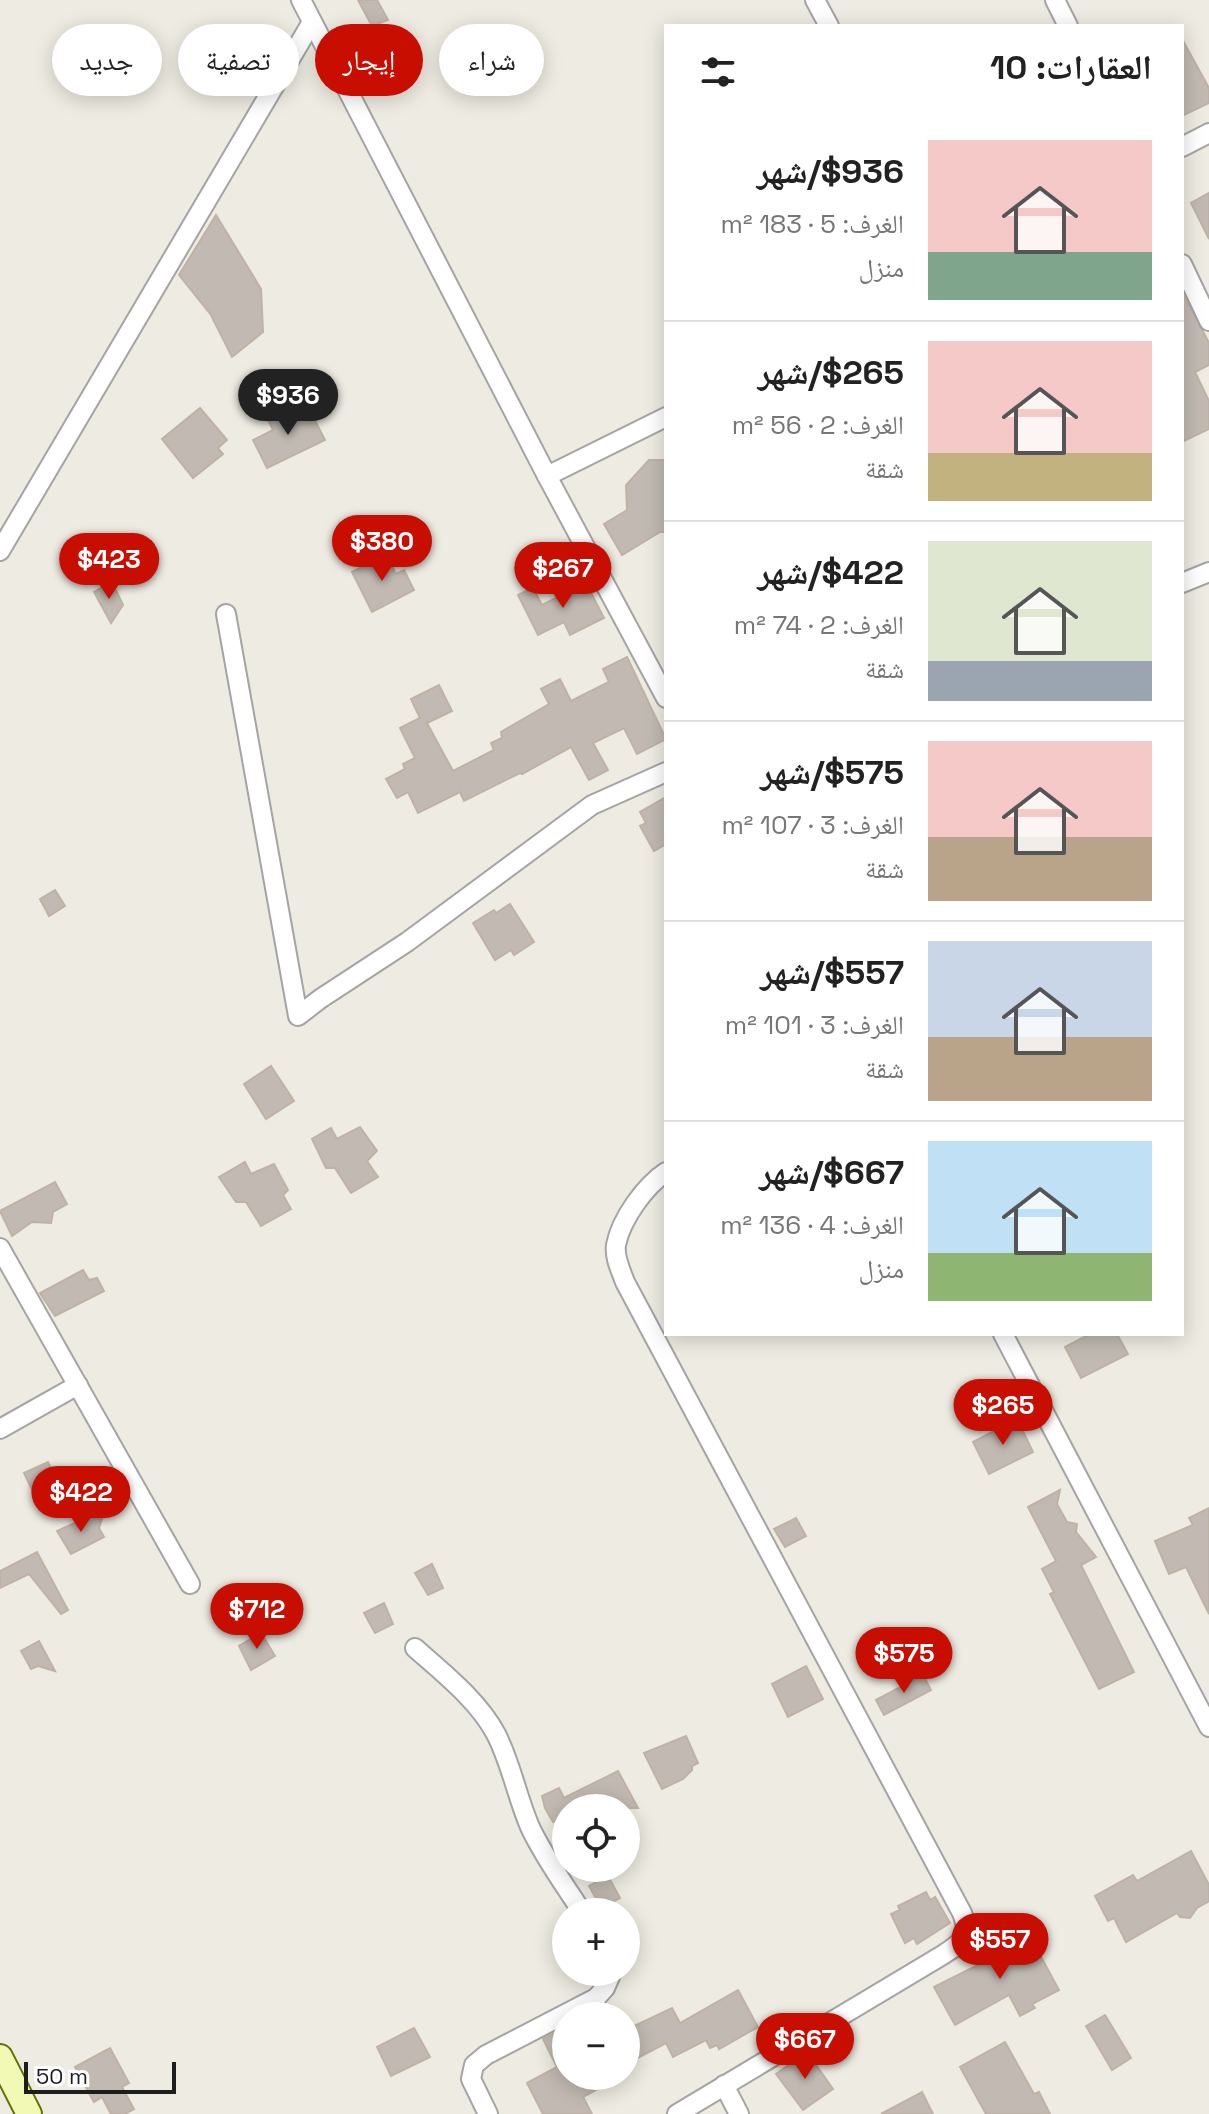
<!DOCTYPE html>
<html lang="ar">
<head>
<meta charset="utf-8">
<style>
	body { margin:0; font-family:"Space Grotesk","Noto Naskh Arabic",sans-serif; background:#f6f6f6; color:#222; direction:rtl; height:100vh; display:flex; flex-direction:column; font-size:30px; white-space:nowrap }
	* { box-sizing:border-box; margin:0 }
	p { font-size:26px; color:#767676 }
	.icon { flex:none; width:44px; height:44px; fill:none; stroke:currentColor; stroke-width:2; stroke-linecap:round; stroke-linejoin:round }
	.map { position:relative; flex:1; overflow:hidden; direction:ltr }
	.sheet { position:absolute; left:664px; top:24px; width:520px; height:1312px; display:flex; flex-direction:column; background:#fff; border-radius:0px; box-shadow:0 4px 20px #0003; direction:rtl }
	.sheet>* { flex:none }
	.guide { position:absolute; left:24px; top:24px; width:520px; height:72px; direction:rtl; display:flex; gap:16px }
	.fabs { position:absolute; left:552px; top:1794px; display:grid; gap:16px }
	.fabs a { display:grid; place-items:center; width:88px; height:88px; border-radius:50%; background:#fff; box-shadow:0 4px 20px #0003; font-size:40px }
	.scale { position:absolute; left:24px; bottom:20px; width:152px; box-sizing:border-box; padding-left:8px; border:4px solid #1d1d1d; border-top:0; font-size:22px; line-height:28px; white-space:nowrap; color:#1d1d1d; -webkit-text-stroke:6px #fff; paint-order:stroke }
	.price { position:absolute; translate:-50% -68px; padding:0 18px; border-radius:28px; background:#c80d01; color:#fff; font-size:26px; line-height:52px; filter:drop-shadow(0 2px 4px #0008) }
	.price::after { content:''; position:absolute; left:50%; top:48px; width:24px; height:18px; margin-left:-12px; background:inherit; clip-path:polygon(0 0,100% 0,50% 100%) }
	.price.selected { background:#222; color:#fff }
	ul { padding:0; list-style:none }
	li { display:flex; align-items:center; gap:24px; height:200px; padding:0 32px }
	li+li { border-top:2px solid #e0e0e0 }
	li span { display:grid; place-items:center; flex:none; width:224px; height:160px; border-radius:0px; color:#555 }
	li>.icon { margin-inline-start:auto }
	span .icon { width:96px; height:96px; fill:#fffc; stroke-width:1 }
	li b { font-size:34px }
	h2 { display:flex; justify-content:space-between; align-items:center; height:96px; padding:0 32px; font-size:34px }
	.chip { padding:0 28px; border-radius:36px; background:#fff; box-shadow:0 4px 20px #0003; font-size:28px; line-height:72px }
	.chip.selected { background:#c80d01; color:#fff }
	.map>svg:first-child { display:block }
</style>
</head>
<body>
<div class="map">
<svg width="1209" height="2114" viewBox="0 0 1209 2114">
	<rect width="100%" height="100%" fill="#eeebe2"/>
	<g fill="#c2bab2" stroke="#bfb2a5" stroke-width="2">
		<polygon points="358,0 377,0 388,20 372,26"/>
		<polygon points="1182,39 1209,88 1209,103 1182,116"/>
		<polygon points="1209,193 1209,239 1191,203"/>
		<polygon points="216,215 261,289 263,332 232,357 211,315 179,275"/>
		<polygon points="1182,292 1209,343 1209,365 1195,372 1209,401 1209,429 1182,442"/>
		<polygon points="200,408 227,440 218,448 223,454 193,478 162,439"/>
		<polygon points="309,409 325,440 267,468 253,440 273,430 268,420 285,412 288,419"/>
		<polygon points="649,460 666,460 666,532 660,532 622,555 604,524 627,510 626,485"/>
		<polygon points="386,555 396,574 404,570 414,590 372,612 352,572"/>
		<polygon points="112,582 123,605 111,623 94,592"/>
		<polygon points="586,583 604,618 570,635 564,622 538,635 518,595 533,588 542,605"/>
		<polygon points="627,657 666,739 637,754 624,728 593,743 608,770 589,780 571,747 522,774 520,773 464,801 460,792 418,813 408,792 397,798 386,779 405,769 403,764 415,758 400,728 420,718 411,699 439,685 452,711 427,723 453,771 494,750 491,743 502,738 501,732 549,704 541,689 560,679 571,701 609,682 603,669"/>
		<polygon points="666,797 666,844 654,851 640,826 646,823 640,812"/>
		<polygon points="55,890 65,906 49,916 40,899"/>
		<polygon points="510,904 534,942 514,955 511,950 495,960 473,923 494,910 496,913"/>
		<polygon points="271,1066 294,1101 266,1119 244,1084"/>
		<polygon points="360,1127 377,1151 367,1161 378,1177 351,1193 335,1168 326,1168 312,1139 331,1128 337,1139"/>
		<polygon points="245,1162 251,1174 274,1164 288,1190 283,1195 291,1209 261,1226 246,1202 236,1202 219,1177"/>
		<polygon points="55,1182 67,1204 53,1212 51,1223 32,1222 12,1236 0,1211"/>
		<polygon points="83,1270 89,1280 97,1278 104,1291 55,1316 40,1293"/>
		<polygon points="1090,1334 1117,1334 1128,1354 1081,1378 1065,1347"/>
		<polygon points="1017,1419 1033,1452 989,1474 973,1442"/>
		<polygon points="48,1462 60,1487 36,1498 24,1473"/>
		<polygon points="1060,1490 1057,1504 1067,1522 1077,1524 1076,1532 1096,1557 1081,1565 1134,1672 1099,1689 1050,1594 1054,1592 1042,1569 1056,1561 1028,1507"/>
		<polygon points="1209,1508 1209,1614 1186,1567 1169,1574 1155,1541 1193,1525 1189,1518"/>
		<polygon points="88,1517 102,1519 99,1528 104,1537 71,1554 57,1531"/>
		<polygon points="796,1518 806,1536 785,1547 774,1529"/>
		<polygon points="37,1552 68,1610 61,1614 29,1574 0,1588 0,1571"/>
		<polygon points="432,1564 443,1588 428,1595 415,1573"/>
		<polygon points="384,1603 393,1624 375,1633 364,1613"/>
		<polygon points="261,1633 275,1656 251,1670 239,1646"/>
		<polygon points="39,1641 55,1671 38,1666 31,1669 21,1651"/>
		<polygon points="806,1666 823,1699 788,1717 772,1684"/>
		<polygon points="923,1675 931,1690 884,1715 876,1700"/>
		<polygon points="686,1736 698,1763 692,1766 692,1770 683,1779 662,1789 644,1753"/>
		<polygon points="618,1771 638,1808 566,1808 566,1816 553,1822 545,1808 542,1796 559,1788 564,1798"/>
		<polygon points="1191,1851 1209,1885 1209,1901 1197,1908 1190,1918 1180,1917 1177,1913 1126,1942 1114,1918 1108,1921 1095,1896 1133,1875 1137,1881"/>
		<polygon points="608,1876 620,1898 601,1908 589,1886"/>
		<polygon points="926,1892 930,1900 935,1897 950,1923 917,1944 914,1938 905,1943 891,1914 900,1910 898,1906"/>
		<polygon points="1026,1929 1059,1990 1032,2004 1035,2008 1020,2016 1009,1995 955,2025 934,1987 1006,1951 1002,1942"/>
		<polygon points="738,1990 758,2027 719,2049 717,2045 710,2048 706,2040 673,2057 666,2043 626,2064 626,2030 672,2008 680,2023"/>
		<polygon points="1105,2015 1131,2058 1112,2070 1086,2026"/>
		<polygon points="414,2028 430,2057 391,2076 377,2047"/>
		<polygon points="561,2030 566,2039 566,2076 621,2076 583,2097 592,2114 543,2114 527,2083 557,2067 543,2039"/>
		<polygon points="1005,2042 1034,2094 1039,2092 1050,2114 986,2114 960,2067"/>
		<polygon points="110,2048 129,2083 122,2087 134,2109 125,2114 111,2114 102,2097 94,2102 75,2067"/>
		<polygon points="807,2052 833,2089 803,2110 776,2074"/>
		<polygon points="922,2092 933,2114 881,2114"/>
	</g>
	<g fill="none" stroke-linecap="round" stroke-linejoin="round">
		<defs>
			<g id="street">
				<polyline points="301,0 547,476 666,698"/>
				<polyline points="815,0 829,26"/>
				<polyline points="1055,0 1068,26"/>
				<polyline points="1182,147 1209,133"/>
				<polyline points="1182,264 1209,321"/>
				<polyline points="547,476 666,417"/>
				<polyline points="0,551 312,22"/>
				<polyline points="1182,583 1209,572"/>
				<polyline points="226,614 298,1016 320,999 407,942 592,805 666,772"/>
				<path d="M666 1172C645 1186 621 1219 616 1245 614 1257 621 1271 625 1282L962 1913C972 1937 960 1944 941 1956L677 2114"/>
				<polyline points="0,1248 190,1584"/>
				<polyline points="1003,1334 1209,1727"/>
				<polyline points="0,1429 78,1385"/>
				<path d="M415 1648C443 1673 478 1700 496 1734 511 1763 517 1797 530 1827 544 1857 564 1884 582 1912"/>
				<polyline points="724,2085 739,2114"/>
				<polyline points="488,2114 471,2079 474,2065 486,2055 596,1998 605,1988 612,1972"/>
			</g>
			<polyline id="secondary" points="0,2057 29,2114"/>
		</defs>
		<use href="#street" stroke="#a4a4a4" stroke-width="22"/>
		<use href="#secondary" stroke="#5f7205" stroke-width="28"/>
		<use href="#street" stroke="#fff" stroke-width="18"/>
		<use href="#secondary" stroke="#f1f9b5" stroke-width="24"/>
	</g>
</svg>
<div class="fabs">
<a><svg class="icon" aria-label="locate" viewBox="0 0 24 24"><circle cx="12" cy="12" r="6"/><path d="M12 2v4M12 18v4M2 12h4M18 12h4"/></svg></a>
<a>+</a>
<a>−</a>
</div>
<div class="scale">50 m</div>
<b class="price selected" style="left:288px;top:437px">$936</b>
<b class="price" style="left:382px;top:583px">$380</b>
<b class="price" style="left:109px;top:601px">$423</b>
<b class="price" style="left:563px;top:610px">$267</b>
<b class="price" style="left:1003px;top:1447px">$265</b>
<b class="price" style="left:81px;top:1534px">$422</b>
<b class="price" style="left:257px;top:1651px">$712</b>
<b class="price" style="left:904px;top:1695px">$575</b>
<b class="price" style="left:1000px;top:1981px">$557</b>
<b class="price" style="left:805px;top:2081px">$667</b>
<div class="guide">
<a class="chip">شراء</a>
<a class="chip selected">إيجار</a>
<a class="chip">تصفية</a>
<a class="chip">جديد</a>
</div>
<section class="sheet">
<h2>العقارات: 10<svg class="icon" aria-label="filters" viewBox="0 0 24 24"><path d="M4 7h16M4 17h16"/><circle cx="9" cy="7" r="2"/><circle cx="15" cy="17" r="2"/></svg></h2>
<ul>
<li><span style="background:linear-gradient(#f6c9c9 70%,#7fa58c 0)"><svg class="icon" aria-label="home" viewBox="0 0 24 24"><path d="M3 11l9-7 9 7M6 9v11h12V9"/></svg></span><div><b>$936/شهر</b><p>الغرف: 5 · 183 m²</p><p>منزل</p></div></li>
<li><span style="background:linear-gradient(#f6c9c9 70%,#c2b280 0)"><svg class="icon" aria-label="home" viewBox="0 0 24 24"><path d="M3 11l9-7 9 7M6 9v11h12V9"/></svg></span><div><b>$265/شهر</b><p>الغرف: 2 · 56 m²</p><p>شقة</p></div></li>
<li><span style="background:linear-gradient(#dfe7d0 75%,#9aa5b1 0)"><svg class="icon" aria-label="home" viewBox="0 0 24 24"><path d="M3 11l9-7 9 7M6 9v11h12V9"/></svg></span><div><b>$422/شهر</b><p>الغرف: 2 · 74 m²</p><p>شقة</p></div></li>
<li><span style="background:linear-gradient(#f6c9c9 60%,#b9a48a 0)"><svg class="icon" aria-label="home" viewBox="0 0 24 24"><path d="M3 11l9-7 9 7M6 9v11h12V9"/></svg></span><div><b>$575/شهر</b><p>الغرف: 3 · 107 m²</p><p>شقة</p></div></li>
<li><span style="background:linear-gradient(#c9d6e8 60%,#b9a48a 0)"><svg class="icon" aria-label="home" viewBox="0 0 24 24"><path d="M3 11l9-7 9 7M6 9v11h12V9"/></svg></span><div><b>$557/شهر</b><p>الغرف: 3 · 101 m²</p><p>شقة</p></div></li>
<li><span style="background:linear-gradient(#bfe0f5 70%,#8fb573 0)"><svg class="icon" aria-label="home" viewBox="0 0 24 24"><path d="M3 11l9-7 9 7M6 9v11h12V9"/></svg></span><div><b>$667/شهر</b><p>الغرف: 4 · 136 m²</p><p>منزل</p></div></li>
</ul>
</section>
</div>
</body>
</html>
